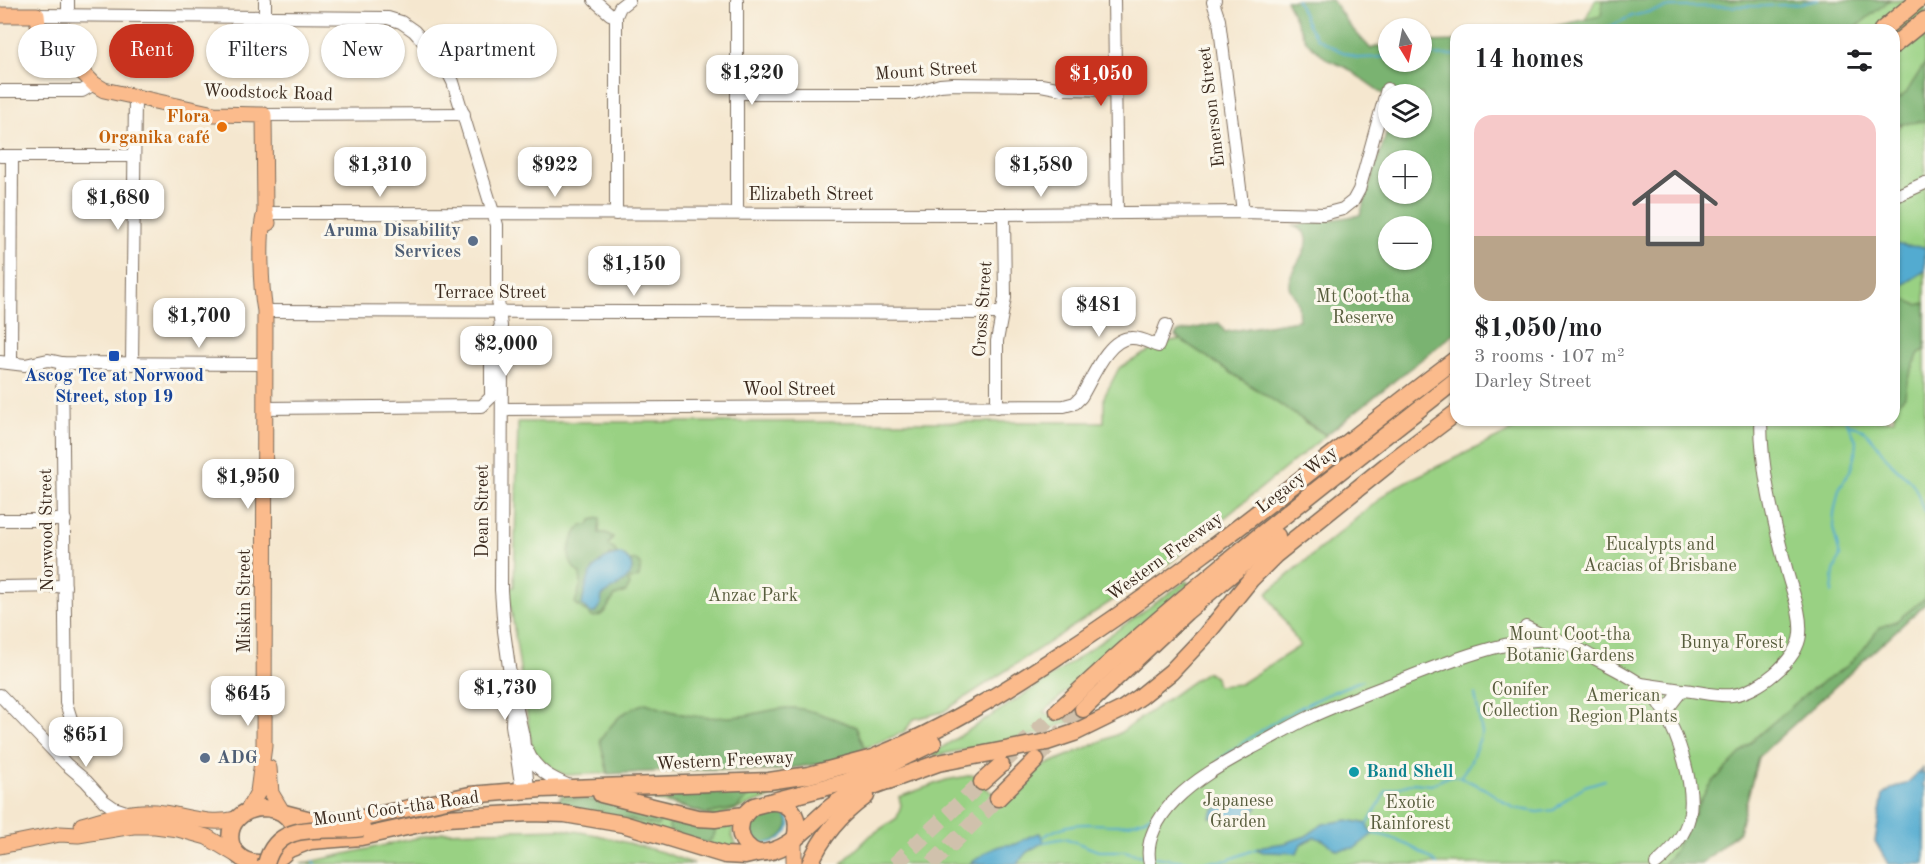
<!DOCTYPE html>
<html lang="en">
<head>
<meta charset="utf-8">
<style>
	body { margin:0; font-family:"Old Standard TT",serif; background:#f6f6f6; color:#202124; height:100vh; display:flex; flex-direction:column; font-size:22px; white-space:nowrap }
	* { box-sizing:border-box; margin:0 }
	p { font-size:20px; color:#757577 }
	.icon { flex:none; width:33px; height:33px; fill:none; stroke:currentColor; stroke-width:2; stroke-linecap:round; stroke-linejoin:round }
	.map { position:relative; flex:1; overflow:hidden }
	.panel { position:absolute; left:1450px; top:24px; width:450px; height:402px; display:flex; flex-direction:column; background:#fff; border-radius:18px; box-shadow:0 2px 4px #0004 }
	.panel>* { flex:none }
	.top-card { position:absolute; left:18px; top:24px; width:570px; height:54px; display:flex; gap:12px }
	.needle { width:39px; rotate:170deg }
	.fabs { position:absolute; left:1378px; top:18px; display:grid; gap:12px }
	.fabs a { display:grid; place-items:center; width:54px; height:54px; border-radius:50%; background:#fff; box-shadow:0 2px 4px #0004; font-size:30px }
	.price { position:absolute; translate:-50% -51px; padding:0 14px; border-radius:12px; background:#fff; color:#222; font-size:20px; line-height:39px; filter:drop-shadow(0 2px 3px #0008) }
	.price::after { content:''; position:absolute; left:50%; top:36px; width:18px; height:14px; margin-left:-9px; background:inherit; clip-path:polygon(0 0,100% 0,50% 100%) }
	.price.on { background:#c8321e; color:#fff }
	ul { padding:0; list-style:none }
	li { display:grid; align-content:center; gap:12px; height:318px; padding:0 24px }
	li+li { border-top:2px solid #e0e0e0 }
	li span { display:grid; place-items:center; height:186px; border-radius:18px; color:#555 }
	li>.icon { margin-inline-start:auto }
	span .icon { width:108px; height:108px; fill:#fffc; stroke-width:1 }
	li b { font-size:26px }
	h2 { display:flex; justify-content:space-between; align-items:center; height:72px; padding:0 24px; font-size:26px }
	.tag { padding:0 21px; border-radius:27px; background:#fff; box-shadow:0 2px 4px #0004; font-size:21px; line-height:54px }
	.tag.on { background:#c8321e; color:#fff }
	.map>svg:first-child { display:block }
</style>
</head>
<body>
<div class="map">
<svg width="1925" height="864" viewBox="0 0 1925 864">
	<rect width="100%" height="100%" fill="#fbf7ec"/>
	<filter id="ink" filterUnits="userSpaceOnUse"><feTurbulence type="fractalNoise" baseFrequency=".0167" numOctaves="2"/><feDisplacementMap in="SourceGraphic" scale="12" xChannelSelector="R" yChannelSelector="G"/><feConvolveMatrix kernelMatrix="1 2 1 2 8 2 1 2 1" color-interpolation-filters="sRGB"/></filter>
	<filter id="wash" filterUnits="userSpaceOnUse"><feTurbulence type="fractalNoise" baseFrequency=".008" numOctaves="4" result="noise"/><feDisplacementMap in="SourceGraphic" scale="24" xChannelSelector="R" yChannelSelector="G"/><feGaussianBlur stdDeviation="1.35" result="paint"/><feColorMatrix in="noise" values="0 0 0 0 0 0 0 0 0 0 0 0 0 0 0 0 0 1.4 0 .05"/><feComposite in="paint" operator="in"/></filter>
	<g filter="url(#wash)">
		<rect width="100%" height="100%" fill="#f5e7cf"/>
		<g fill="#99d183" stroke="#6a7e50" stroke-width="1.5" fill-rule="evenodd">
			<polygon points="1595,0 1925,0 1925,604 1758,757 1739,831 1701,864 841,864 871,835 897,818 901,805 899,797 946,780 973,775 1002,803 1041,767 1118,734 1206,672 1215,677 1217,686 1240,684 1300,646 1267,593 1393,488 1534,420 1894,420 1894,131 1904,123 1895,125 1894,30 1580,30"/>
			<path d="M1422 62 1456 302 1304 422 1326 435 1168 564 943 712 914 719 904 732 832 762 771 771 710 769 566 775C550 769 543 762 532 748L508 588 514 587 518 422H1104V397L1119 368 1165 342 1299 320 1389 194H1422ZM1389 226H1422V260H1389Z"/>
			<path d="M1186 581 1189 584 1128 635 1044 712C1063 722 1075 714 1093 713L1038 734 934 756 932 754 1048 679Z"/>
			<polygon points="825,778 716,817 625,792"/>
			<polygon points="562,794 733,821 732,837 739,849 739,851 563,807 557,802"/>
			<polygon points="562,829 597,835 662,852 694,864 301,864 443,832"/>
		</g>
		<g fill="#7ab371" stroke="#5a6e48" stroke-width="1.5" fill-rule="evenodd">
			<path d="M1286 0H1332L1350 26 1371 49 1377 46 1389 47V62H1422V42L1456 41V332L1326 435 1175 336 1178 332 1219 323 1225 332 1299 320C1298 314 1299 307 1297 301 1295 295 1289 291 1289 285 1287 266 1328 238 1293 226L1360 215 1389 125V128H1422V94H1389V98L1345 67 1328 60 1306 41ZM1389 160H1422V194H1389ZM1389 226H1422V260H1389Z"/>
			<polygon points="1603,0 1890,0 1852,30 1537,30 1601,16"/>
			<polygon points="1925,63 1925,121 1895,125 1895,102 1906,93"/>
			<polygon points="1895,294 1917,305 1925,303 1925,350 1919,353 1907,381 1905,396 1895,406"/>
			<path d="M600 518 599 533H606L613 537 608 545 615 550 617 554 610 555 602 596 631 566 629 562 635 560 641 564 639 577 628 581 630 585 626 592 615 596C608 605 606 617 592 617L575 603 581 584 580 574C562 560 569 540 582 525H589L591 520Z"/>
			<polygon points="1925,598 1925,604 1758,757 1739,831 1701,864 1663,864 1673,853 1708,787 1756,737 1812,689 1846,667 1865,647 1879,628 1896,621"/>
			<path d="M646 703C680 716 705 720 742 716 759 714 775 707 793 708 815 710 835 719 856 727L865 748 832 762 771 771 710 769 608 774 600 740C615 720 621 711 646 703Z"/>
			<polygon points="747,792 748,797 737,808 706,814 667,801 670,796"/>
			<polygon points="561,797 607,803 656,816 658,818 659,824 657,826 564,805 559,802"/>
			<path d="M773 812C801 812 787 843 764 843 752 843 746 827 755 819 760 815 767 813 773 812Z"/>
			<path d="M672 823 713 827C718 834 712 840 705 843L670 831 669 825Z"/>
		</g>
		<g fill="#53abd0" stroke="#476a77" stroke-width="1.5">
			<polygon points="1895,244 1907,246 1925,247 1925,271 1895,290"/>
			<path d="M621 554C649 571 616 587 602 596L601 604 595 613H591L582 605C586 579 591 559 621 554Z"/>
			<polygon points="1923,768 1924,769 1920,774 1925,773 1923,786 1925,786 1925,864 1888,864 1875,841 1883,795 1894,787 1906,784"/>
			<path d="M1250 800 1256 802C1257 807 1258 809 1254 812 1250 815 1236 822 1231 820 1226 819 1222 815 1217 814L1213 818 1210 817 1214 809Z"/>
			<polygon points="1348,820 1368,824 1369,830 1373,834 1355,848 1337,850 1323,840 1315,837 1301,844 1297,853 1263,852 1256,849 1263,846 1285,843 1306,836 1323,824"/>
			<path d="M1040 833 1044 842 1027 852 1017 864H970C981 856 991 847 1004 845 1009 844 1013 846 1018 843 1026 839 1031 834 1040 833Z"/>
		</g>
		<g fill="none" stroke-linecap="round" stroke-linejoin="round">
			<g stroke="#53abd0" stroke-width="2">
				<polyline points="1297,0 1308,25 1317,38 1338,50 1358,58 1389,57"/>
				<polyline points="1602,30 1632,16 1670,7 1765,6 1801,4 1817,0"/>
				<polyline points="1422,56 1456,55"/>
				<path d="M1848 424C1870 428 1878 449 1892 464 1907 480 1912 476 1920 500"/>
				<polyline points="1920,501 1924,512"/>
				<polyline points="1832,593 1834,571 1840,556 1833,527 1834,513 1839,489 1850,471 1855,454 1856,440 1846,420"/>
				<path d="M1219 760C1266 725 1308 700 1363 680"/>
				<polyline points="1460,777 1470,763 1482,733 1475,694"/>
				<polyline points="1250,800 1252,794"/>
				<path d="M776 811C807 818 779 852 756 841L750 832C750 818 763 813 776 811Z"/>
				<polyline points="1368,824 1386,791 1414,783 1431,785 1449,776 1460,777 1485,789 1514,808 1538,812 1554,810 1572,794 1585,786 1605,780"/>
				<path d="M1373 834C1392 835 1422 851 1437 864"/>
				<path d="M1043 837C1082 811 1108 834 1142 820 1149 817 1156 811 1161 807"/>
				<polyline points="1044,842 1065,838 1098,851 1124,851 1143,856"/>
				<polyline points="1155,857 1196,863 1228,860 1256,849"/>
				<polyline points="314,861 316,864"/>
			</g>
		</g>
	</g>
	<g filter="url(#ink)">
		<g fill="none" stroke-linecap="round" stroke-linejoin="round">
			<g stroke="#d0c1ac" stroke-width="16" stroke-dasharray="16 8" stroke-linecap="butt">
				<polyline points="1036,760 1083,709"/>
				<polyline points="1001,765 1058,711"/>
				<polyline points="895,864 982,782"/>
				<polyline points="932,864 998,798"/>
			</g>
			<defs>
				<g id="minor">
					<polyline points="594,0 610,14 616,16"/>
					<polyline points="1114,0 1117,213"/>
					<polyline points="1215,0 1213,2 1219,20 1243,212"/>
					<polyline points="37,15 388,18 401,22 414,31 445,66 453,82 497,225 497,291 501,327 502,356 501,590 504,631 513,696 512,725 522,790"/>
					<polyline points="68,15 68,0"/>
					<polyline points="265,16 265,0"/>
					<polyline points="0,91 82,91 94,84"/>
					<polyline points="737,93 914,93 940,85 953,84 1041,85 1062,89 1116,90"/>
					<polyline points="264,115 464,114"/>
					<polyline points="0,156 134,156"/>
					<polyline points="1894,197 1925,183"/>
					<polyline points="265,213 1004,214 1243,212 1324,214 1343,209 1353,201 1359,190 1387,89"/>
					<polyline points="737,213 737,0"/>
					<polyline points="616,214 616,16 620,7 629,0"/>
					<polyline points="265,311 1002,313"/>
					<polyline points="0,362 25,365 48,360 62,363 265,364"/>
					<polyline points="11,362 12,156"/>
					<polyline points="132,364 135,98"/>
					<polyline points="997,407 997,341 1005,298 1004,214"/>
					<polyline points="265,408 482,406 491,397 491,340 501,327"/>
					<path d="M502 409 1064 406 1075 403 1081 397C1092 380 1107 338 1131 338 1140 337 1150 343 1158 346L1166 325"/>
					<polyline points="0,520 65,520"/>
					<polyline points="0,587 65,586"/>
					<polyline points="1516,644 1526,627 1552,640"/>
					<polyline points="1641,684 1682,690 1665,712"/>
					<path d="M1682 690C1698 691 1717 697 1732 695 1757 693 1798 660 1800 634 1802 611 1791 590 1786 568 1773 519 1761 470 1761 420"/>
					<polyline points="0,695 66,764 86,781 104,801 114,808 129,813"/>
					<polyline points="516,705 523,736 528,790"/>
					<path d="M527 750C535 771 553 779 572 787"/>
					<polyline points="58,756 69,744 71,719 66,703 62,363"/>
					<path d="M1150 864C1144 841 1159 816 1175 800 1197 778 1223 764 1250 749 1270 739 1289 727 1310 717 1340 703 1371 692 1402 680 1442 664 1512 636 1555 640 1569 642 1583 652 1596 659 1610 666 1626 674 1639 683 1663 699 1676 733 1684 760 1697 806 1694 832 1656 864"/>
				</g>
				<g id="major">
					<polyline points="0,15 37,15 38,24 41,30 94,84 104,90 214,114 264,115 265,213 268,223"/>
					<polyline points="269,768 271,793 283,813"/>
					<path d="M248 810 258 792 264 746 265 311C261 289 258 233 265 213"/>
					<path d="M82 825C106 818 131 810 156 812 183 815 209 826 236 819"/>
					<polyline points="794,840 794,864"/>
					<polyline points="0,846 60,834 78,835 133,826 155,826 178,829 207,837 240,857"/>
				</g>
				<g id="highway">
					<polyline points="1882,30 1918,0"/>
					<polyline points="1894,45 1925,20"/>
					<polyline points="1083,709 1186,612 1277,536"/>
					<path d="M1058 711C1183 591 1321 487 1456 380"/>
					<path d="M877 756C944 729 1004 692 1064 652 1201 563 1326 457 1456 359"/>
					<polyline points="882,768 933,743"/>
					<path d="M878 769 846 782 754 806C734 819 736 844 758 853 792 853 811 820 836 803 850 794 868 788 884 782"/>
					<polyline points="888,781 938,763 1047,742 1074,733 1121,710 1140,697 1171,672 1205,636 1251,579 1275,555 1387,465 1456,413"/>
					<polyline points="982,782 1001,765"/>
					<polyline points="601,794 697,818 715,819 744,815"/>
					<polyline points="998,798 1036,760"/>
					<path d="M771 802C794 801 800 819 795 839"/>
					<path d="M261 808C310 808 299 864 258 863 222 862 219 812 261 808Z"/>
					<polyline points="284,813 311,820 349,821 470,795 542,789 769,781 809,775 873,758"/>
					<polyline points="287,850 310,841 361,837 447,818 530,813 565,814 623,824 725,855 745,856 758,853"/>
					<path d="M810 864C822 835 841 814 866 796"/>
				</g>
			</defs>
			<use href="#minor" stroke="#7c6c5c" stroke-width="14"/>
			<use href="#major" stroke="#7c6c5c" stroke-width="17"/>
			<use href="#highway" stroke="#7c6c5c" stroke-width="19"/>
			<use href="#minor" stroke="#fff" stroke-width="12"/>
			<use href="#major" stroke="#fbbb8c" stroke-width="15"/>
			<use href="#highway" stroke="#fbbb8c" stroke-width="16"/>
			<defs>
				<path id="highway-bridge" d="M266 864C278 817 327 834 362 828"/>
			</defs>
			<use href="#highway-bridge" stroke="#7c6c5c" stroke-width="19" stroke-linecap="butt"/>
			<use href="#highway-bridge" stroke="#fbbb8c" stroke-width="16"/>
		</g>
	</g>
	<circle fill="#e8710a" stroke="#fbf7ec" stroke-width="2" cx="222" cy="127" r="6"/>
	<g fill="#5c6f8a" stroke="#fbf7ec" stroke-width="2">
		<circle cx="473" cy="241" r="6"/>
		<circle cx="205" cy="758" r="6"/>
	</g>
	<rect fill="#1a4fb4" stroke="#fbf7ec" stroke-width="2" x="108" y="350" width="12" height="12" rx="3"/>
	<circle fill="#0f9aa8" stroke="#fbf7ec" stroke-width="2" cx="1354" cy="772" r="6"/>
	<g text-anchor="middle" dominant-baseline="central" stroke-width="6" stroke-linejoin="round" paint-order="stroke">
		<g font-size="18" fill="#3b2a1e" stroke="#fbf7ec">
			<text transform="translate(926 71) rotate(-4)">Mount Street</text>
			<text transform="translate(268 93) rotate(2)">Woodstock Road</text>
			<text transform="translate(1212 107) rotate(-97)">Emerson Street</text>
			<text x="811" y="195">Elizabeth Street</text>
			<text x="490" y="293">Terrace Street</text>
			<text transform="translate(983 309) rotate(-86)">Cross Street</text>
			<text x="789" y="390">Wool Street</text>
			<text transform="translate(1297 480) rotate(-38)">Legacy Way</text>
			<text transform="translate(483 511) rotate(-90)">Dean Street</text>
			<text transform="translate(47 530) rotate(-91)">Norwood Street</text>
			<text transform="translate(1165 557) rotate(-36)">Western Freeway</text>
			<text transform="translate(245 601) rotate(-90)">Miskin Street</text>
			<text transform="translate(725 761) rotate(-3)">Western Freeway</text>
			<text transform="translate(396 809) rotate(-8)">Mount Coot-tha Road</text>
		</g>
		<g font-size="18" font-weight="bold" fill="#c56008" stroke="#fbf7ec" text-anchor="end">
			<text x="210" y="117">Flora<tspan x="210" dy="21">Organika café</tspan></text>
		</g>
		<g font-size="18" font-weight="bold" fill="#4e5e75" stroke="#fbf7ec" text-anchor="end">
			<text x="461" y="231">Aruma Disability<tspan x="461" dy="21">Services</tspan></text>
			<text x="217" y="758" text-anchor="start">ADG</text>
		</g>
		<g font-size="18" fill="#575c3c" stroke="#fbf7ec">
			<text x="1363" y="297">Mt Coot-tha<tspan x="1363" dy="21">Reserve</tspan></text>
			<text x="1660" y="545">Eucalypts and<tspan x="1660" dy="21">Acacias of Brisbane</tspan></text>
			<text x="753" y="596">Anzac Park</text>
			<text x="1570" y="635">Mount Coot-tha<tspan x="1570" dy="21">Botanic Gardens</tspan></text>
			<text x="1732" y="643">Bunya Forest</text>
			<text x="1520" y="690">Conifer<tspan x="1520" dy="21">Collection</tspan></text>
			<text x="1623" y="696">American<tspan x="1623" dy="21">Region Plants</tspan></text>
			<text x="1238" y="801">Japanese<tspan x="1238" dy="21">Garden</tspan></text>
			<text x="1410" y="803">Exotic<tspan x="1410" dy="21">Rainforest</tspan></text>
		</g>
		<g font-size="18" font-weight="bold" fill="#164399" stroke="#fbf7ec">
			<text x="114" y="376">Ascog Tce at Norwood<tspan x="114" dy="21">Street, stop 19</tspan></text>
		</g>
		<g font-size="18" font-weight="bold" fill="#0d838f" stroke="#fbf7ec" text-anchor="start">
			<text x="1366" y="772">Band Shell</text>
		</g>
	</g>
</svg>
<div class="fabs">
<a><svg class="needle" viewBox="-14 -14 28 28"><path d="M0-13l5 13h-10z" fill="#e53935"/><path d="M0 13l5-13h-10z" fill="#757577"/></svg></a>
<a><svg class="icon" aria-label="layers" viewBox="0 0 24 24"><path d="M12 4l9 5-9 5-9-5zM3 14l9 5 9-5"/></svg></a>
<a>+</a>
<a>−</a>
</div>
<b class="price" style="left:752px;top:106px">$1,220</b>
<b class="price on" style="left:1101px;top:107px">$1,050</b>
<b class="price" style="left:380px;top:198px">$1,310</b>
<b class="price" style="left:555px;top:198px">$922</b>
<b class="price" style="left:1041px;top:198px">$1,580</b>
<b class="price" style="left:118px;top:231px">$1,680</b>
<b class="price" style="left:634px;top:297px">$1,150</b>
<b class="price" style="left:1099px;top:338px">$481</b>
<b class="price" style="left:199px;top:349px">$1,700</b>
<b class="price" style="left:506px;top:377px">$2,000</b>
<b class="price" style="left:248px;top:510px">$1,950</b>
<b class="price" style="left:505px;top:721px">$1,730</b>
<b class="price" style="left:248px;top:727px">$645</b>
<b class="price" style="left:86px;top:768px">$651</b>
<div class="top-card">
<a class="tag">Buy</a>
<a class="tag on">Rent</a>
<a class="tag">Filters</a>
<a class="tag">New</a>
<a class="tag">Apartment</a>
</div>
<section class="panel">
<h2>14 homes<svg class="icon" aria-label="filters" viewBox="0 0 24 24"><path d="M4 7h16M4 17h16"/><circle cx="9" cy="7" r="2"/><circle cx="15" cy="17" r="2"/></svg></h2>
<ul>
<li><span style="background:linear-gradient(#f6c9c9 65%,#b9a48a 0)"><svg class="icon" aria-label="home" viewBox="0 0 24 24"><path d="M3 11l9-7 9 7M6 9v11h12V9"/></svg></span><div><b>$1,050/mo</b><p>3 rooms · 107 m²</p><p>Darley Street</p></div></li>
</ul>
</section>
</div>
</body>
</html>
